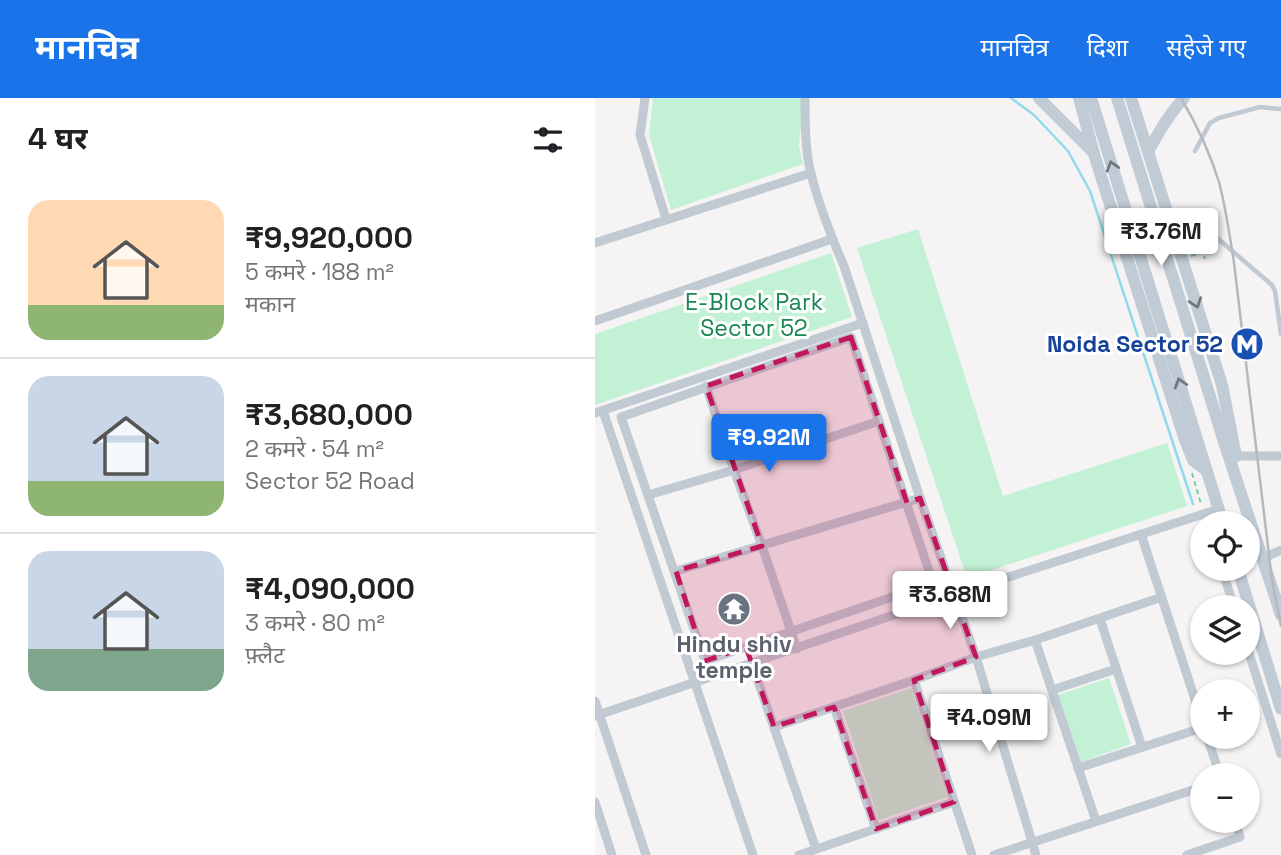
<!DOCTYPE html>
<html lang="hi">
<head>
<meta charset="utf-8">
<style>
	body { margin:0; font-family:"Space Grotesk","Noto Sans Devanagari",sans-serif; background:#f2f2f2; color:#202124; height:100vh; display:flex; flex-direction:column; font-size:26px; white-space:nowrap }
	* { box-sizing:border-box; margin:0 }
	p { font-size:23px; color:#757577 }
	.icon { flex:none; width:38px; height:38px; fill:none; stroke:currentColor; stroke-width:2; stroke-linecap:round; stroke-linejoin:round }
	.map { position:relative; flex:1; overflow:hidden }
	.details { display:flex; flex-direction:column; background:#fff; width:595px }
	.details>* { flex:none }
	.fabs { position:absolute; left:595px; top:413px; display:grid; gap:14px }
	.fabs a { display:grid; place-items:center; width:70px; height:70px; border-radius:50%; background:#fff; box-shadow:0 2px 5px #0004; font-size:35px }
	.price { position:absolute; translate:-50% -60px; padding:0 16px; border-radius:7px; background:#fff; color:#222; font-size:23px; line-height:46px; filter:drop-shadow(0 2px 4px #0008) }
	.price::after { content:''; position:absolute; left:50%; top:42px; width:21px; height:16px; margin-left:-10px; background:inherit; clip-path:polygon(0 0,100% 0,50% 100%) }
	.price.active { background:#1a73e8; color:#fff }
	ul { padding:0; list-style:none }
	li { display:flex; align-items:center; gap:21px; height:175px; padding:0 28px }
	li+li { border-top:2px solid #e0e0e0 }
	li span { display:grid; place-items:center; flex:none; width:196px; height:140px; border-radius:21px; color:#555 }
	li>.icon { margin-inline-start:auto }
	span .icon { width:84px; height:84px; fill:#fffc; stroke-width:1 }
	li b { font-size:30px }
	h2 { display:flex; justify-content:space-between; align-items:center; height:84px; padding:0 28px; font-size:30px }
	header { display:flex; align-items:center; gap:42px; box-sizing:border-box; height:98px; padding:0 35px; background:#1a73e8; color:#fff }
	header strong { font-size:33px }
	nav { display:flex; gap:38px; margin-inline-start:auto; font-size:24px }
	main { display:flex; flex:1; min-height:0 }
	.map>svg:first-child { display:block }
</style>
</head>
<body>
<header>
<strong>मानचित्र</strong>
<nav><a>मानचित्र</a><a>दिशा</a><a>सहेजे गए</a></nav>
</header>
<main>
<section class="details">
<h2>4 घर<svg class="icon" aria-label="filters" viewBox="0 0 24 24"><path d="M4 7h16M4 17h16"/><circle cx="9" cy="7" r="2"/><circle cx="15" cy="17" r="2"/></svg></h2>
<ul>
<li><span style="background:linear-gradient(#ffd9b3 75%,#8fb573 0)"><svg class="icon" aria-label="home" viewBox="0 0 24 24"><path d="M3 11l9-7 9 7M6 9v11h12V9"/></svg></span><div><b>₹9,920,000</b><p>5 कमरे · 188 m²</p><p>मकान</p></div></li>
<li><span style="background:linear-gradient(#c9d6e8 75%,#8fb573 0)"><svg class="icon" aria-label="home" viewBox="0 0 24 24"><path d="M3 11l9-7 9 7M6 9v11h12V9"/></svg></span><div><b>₹3,680,000</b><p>2 कमरे · 54 m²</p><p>Sector 52 Road</p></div></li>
<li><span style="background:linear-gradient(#c9d6e8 70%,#7fa58c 0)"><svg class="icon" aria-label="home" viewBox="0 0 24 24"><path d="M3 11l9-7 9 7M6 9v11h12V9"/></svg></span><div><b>₹4,090,000</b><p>3 कमरे · 80 m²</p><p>फ़्लैट</p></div></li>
</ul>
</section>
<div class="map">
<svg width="686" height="757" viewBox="0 0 686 757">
	<rect width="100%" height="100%" fill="#f5f3f3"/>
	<g fill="#c3f1d5">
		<polygon points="58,0 208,0 204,48 208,66 76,112 54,37"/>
		<polygon points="323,131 408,398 572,345 592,408 372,480 262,150"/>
		<polygon points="236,155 257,219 0,307 0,236"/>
		<polygon points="514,580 536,646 486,664 463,597"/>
		<polygon points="316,590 352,699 284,722 248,613"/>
	</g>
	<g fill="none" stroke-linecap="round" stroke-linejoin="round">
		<polyline stroke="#90daee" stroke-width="2.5" points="416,0 439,17 473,53 495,93 598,406"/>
		<g stroke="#7ad0a6" stroke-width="2" stroke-dasharray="5 3.5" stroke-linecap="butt">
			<polyline points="596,158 608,154 610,161"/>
			<polyline points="597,375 606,406"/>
		</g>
		<g stroke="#c1cad2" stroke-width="4.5">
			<polyline points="600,53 615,25 624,20 665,9 686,11"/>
			<polyline points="621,139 677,187 680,193 686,236"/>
		</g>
		<g stroke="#c1cad2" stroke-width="9">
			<polyline points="50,0 45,37 71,121"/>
			<path d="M210 0C210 25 210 52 216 76 224 107 236 138 249 168L325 400 381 559 441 757"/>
			<polyline points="0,145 216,75"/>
			<polyline points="0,223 237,141"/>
			<polygon points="256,239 338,485 110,563 26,319"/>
			<polyline points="111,288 139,372 167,448 202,551"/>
			<polyline points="8,313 158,757"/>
			<polyline points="0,315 268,225"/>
			<polyline points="641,358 686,358"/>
			<polyline points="53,397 139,372 284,323"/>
			<polyline points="546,436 607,623"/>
			<polyline points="673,458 686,452"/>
			<polyline points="627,471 639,509"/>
			<polyline points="81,473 325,400"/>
			<polyline points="505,521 547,649"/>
			<polyline points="440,542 501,723"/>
			<polyline points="653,552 686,656"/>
			<polyline points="157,566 221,751"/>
			<polyline points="319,582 377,757"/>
			<polyline points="457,592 521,571"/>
			<polyline points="0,603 51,757"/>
			<polyline points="239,609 281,731"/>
			<polyline points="0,618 358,497 624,411"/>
			<polyline points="179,629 319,582 381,559 440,542 567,499"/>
			<polyline points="612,639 625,677"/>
			<polyline points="483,670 607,630"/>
			<polyline points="0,704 17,757"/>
			<polyline points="204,757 359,704"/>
			<polyline points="399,757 607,689"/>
			<polyline points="592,757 645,739 640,723"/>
		</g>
		<g stroke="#c1cbd6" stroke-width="12">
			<polyline points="444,0 499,55"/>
			<polyline points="484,0 499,56 589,339 598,362 612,373"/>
			<polyline points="496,0 628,425"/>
			<polyline points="522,0 630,347 686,517"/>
			<polyline points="536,0 627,287 641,358 638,360"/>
			<path d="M553 54C563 35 574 16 589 0"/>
			<polyline points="643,471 686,611"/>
		</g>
		<path stroke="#b5b8bd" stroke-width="2.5" d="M586 0C602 27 615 55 624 84 631 111 635 138 639 165L677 482 686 528"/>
	</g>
	<defs><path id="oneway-chevron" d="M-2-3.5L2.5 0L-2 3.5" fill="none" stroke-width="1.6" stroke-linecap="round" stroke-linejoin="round" transform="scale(1.75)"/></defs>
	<g stroke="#6e7984">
		<use href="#oneway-chevron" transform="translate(517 68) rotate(-107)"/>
		<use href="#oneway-chevron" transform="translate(601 205) rotate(72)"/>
		<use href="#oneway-chevron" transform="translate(585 285) rotate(-107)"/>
	</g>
	<path fill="#c2185b" fill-opacity="0.2" stroke="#c2185b" stroke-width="5" stroke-dasharray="14 9" stroke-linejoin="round" d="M256 239 312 405 325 400 381 559 319 582 359 704 281 731 239 609 179 629 151 549 110 563 81 473 167 448 111 288Z"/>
	<defs>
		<symbol id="metro-disc" viewBox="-11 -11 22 22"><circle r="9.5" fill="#1a4fb4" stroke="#fff"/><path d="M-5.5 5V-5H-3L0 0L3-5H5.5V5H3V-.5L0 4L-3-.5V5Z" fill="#fff"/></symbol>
		<symbol id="temple-disc" viewBox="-11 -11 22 22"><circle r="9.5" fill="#6b7280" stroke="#fff"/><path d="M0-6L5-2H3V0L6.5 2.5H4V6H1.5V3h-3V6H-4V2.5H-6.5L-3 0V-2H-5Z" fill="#fff"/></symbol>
	</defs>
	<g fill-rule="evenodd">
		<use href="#metro-disc" x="633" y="227" width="38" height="38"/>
		<use href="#temple-disc" x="120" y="492" width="38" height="38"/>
	</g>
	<g text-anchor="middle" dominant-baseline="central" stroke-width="6" stroke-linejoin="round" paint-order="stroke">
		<g font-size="23" fill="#17864f" stroke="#fff">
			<text x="159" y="204">E-Block Park<tspan x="159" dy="26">Sector 52</tspan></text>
		</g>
		<g font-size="23" font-weight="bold" fill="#164399" stroke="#fff" text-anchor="end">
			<text x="628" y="246">Noida Sector 52</text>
		</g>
		<g font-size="23" font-weight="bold" fill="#5b616d" stroke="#fff">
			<text x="139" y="546">Hindu shiv<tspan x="139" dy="26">temple</tspan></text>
		</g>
	</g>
</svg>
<div class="fabs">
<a><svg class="icon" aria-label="locate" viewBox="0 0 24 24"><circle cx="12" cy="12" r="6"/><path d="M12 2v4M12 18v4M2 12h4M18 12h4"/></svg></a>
<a><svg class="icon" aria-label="layers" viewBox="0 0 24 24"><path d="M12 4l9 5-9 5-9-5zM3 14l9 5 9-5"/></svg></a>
<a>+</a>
<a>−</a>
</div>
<b class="price" style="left:566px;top:170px">₹3.76M</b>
<b class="price active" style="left:174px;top:376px">₹9.92M</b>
<b class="price" style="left:355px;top:533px">₹3.68M</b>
<b class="price" style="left:394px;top:656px">₹4.09M</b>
</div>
</main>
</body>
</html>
